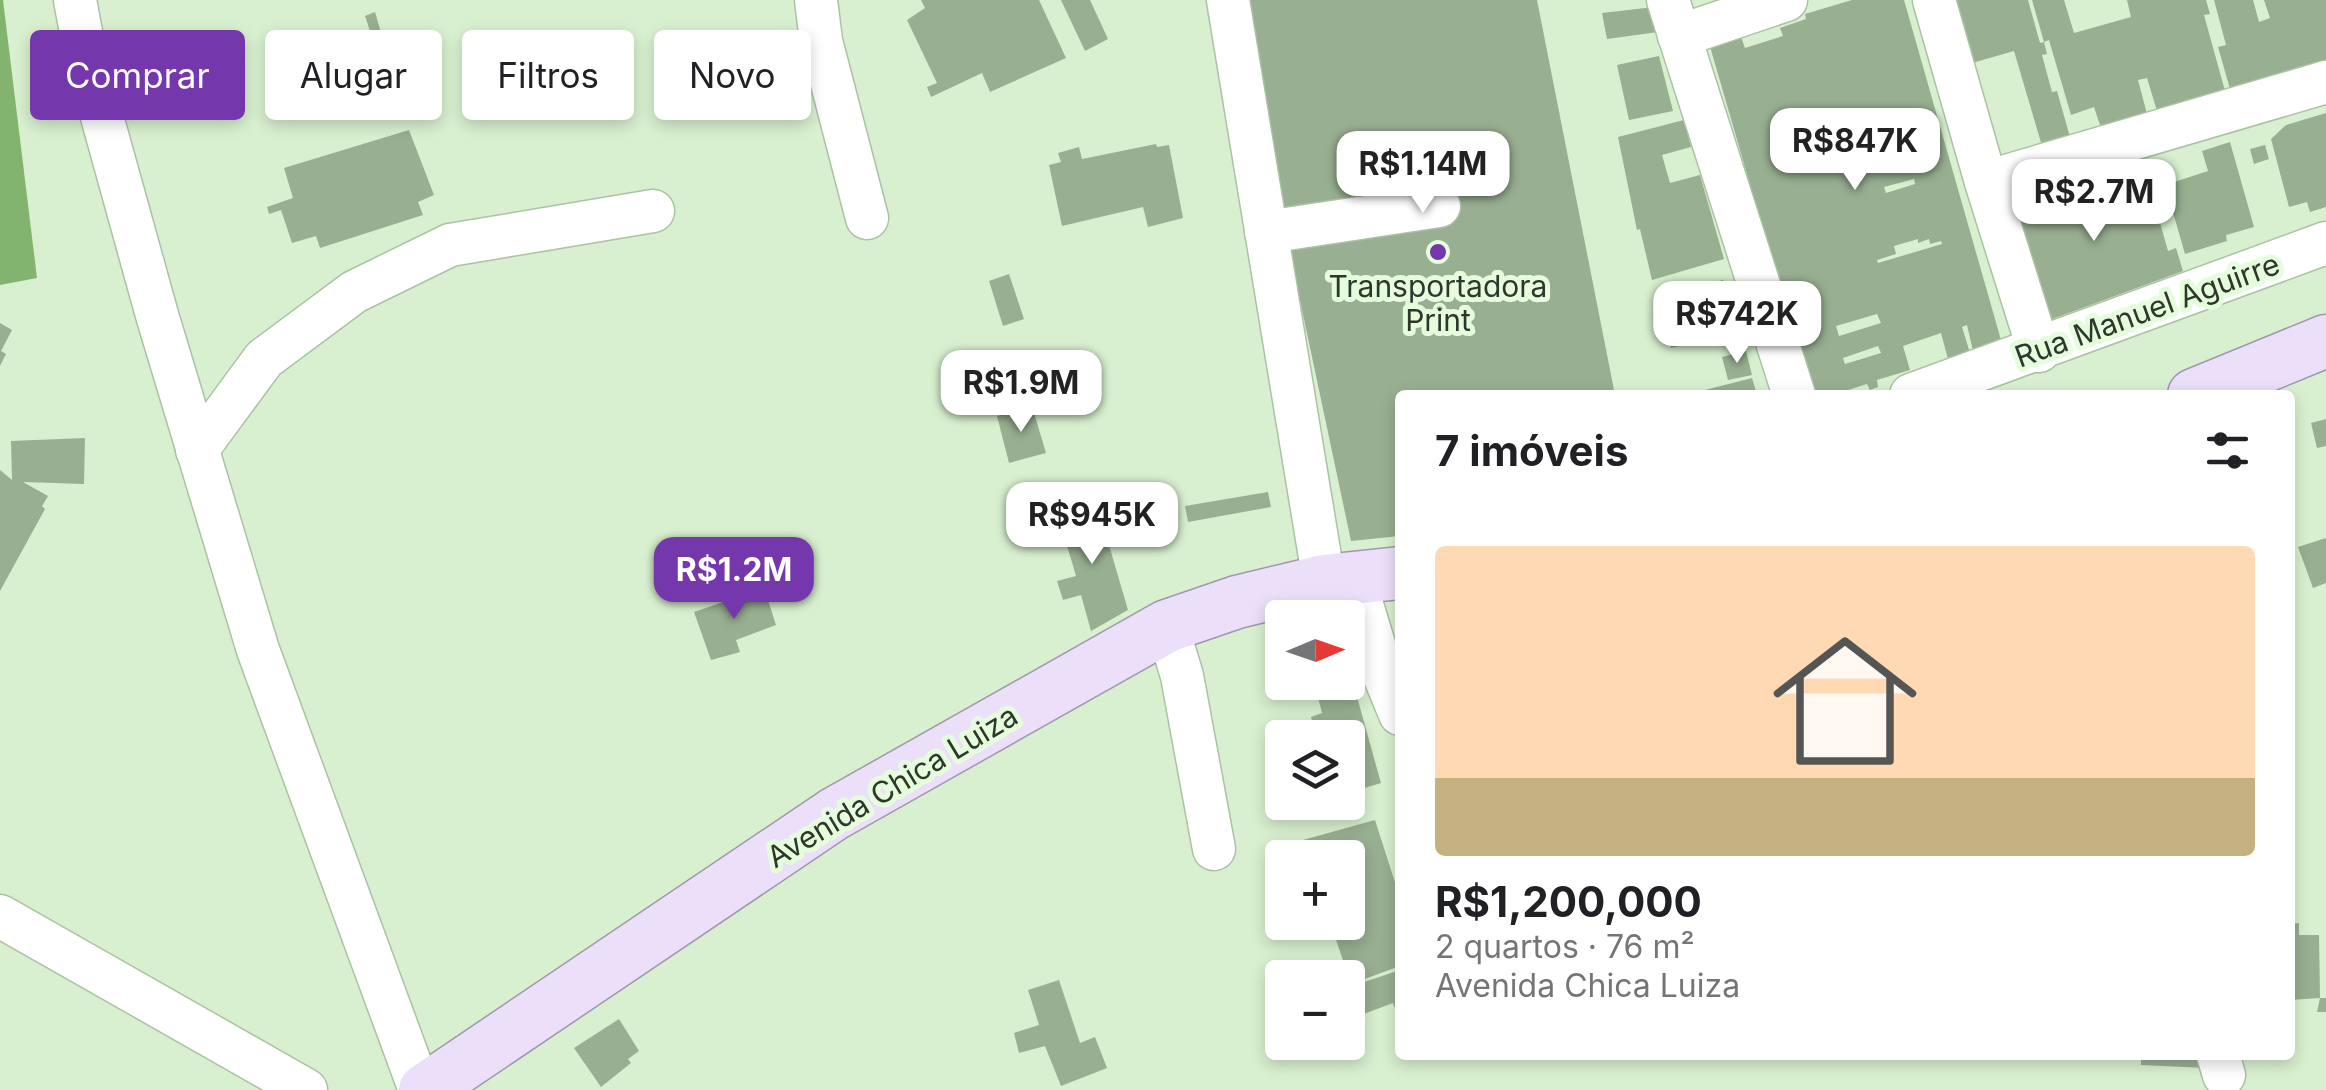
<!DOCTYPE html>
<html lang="pt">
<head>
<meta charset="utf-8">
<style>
	body { margin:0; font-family:Inter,sans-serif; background:#f2f2f2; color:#202124; height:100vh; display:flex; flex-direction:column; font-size:38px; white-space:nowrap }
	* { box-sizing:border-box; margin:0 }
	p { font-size:32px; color:#757577 }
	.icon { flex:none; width:55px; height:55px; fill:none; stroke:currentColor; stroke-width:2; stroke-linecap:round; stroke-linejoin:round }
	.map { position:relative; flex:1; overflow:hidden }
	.drawer { position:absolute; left:1395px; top:390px; width:900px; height:670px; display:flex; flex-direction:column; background:#fff; border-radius:10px; box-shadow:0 5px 15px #0003 }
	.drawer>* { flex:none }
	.guide { position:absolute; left:30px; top:30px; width:950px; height:90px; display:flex; gap:20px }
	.needle { width:65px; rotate:88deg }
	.controls { position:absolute; left:1265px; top:600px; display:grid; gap:20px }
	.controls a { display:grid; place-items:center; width:100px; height:100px; border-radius:10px; background:#fff; box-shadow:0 5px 15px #0003; font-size:50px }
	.price { position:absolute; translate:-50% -85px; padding:0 22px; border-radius:20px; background:#fff; color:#222; font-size:32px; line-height:65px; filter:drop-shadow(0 2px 5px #0008) }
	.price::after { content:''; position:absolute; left:50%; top:60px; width:30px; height:22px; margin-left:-15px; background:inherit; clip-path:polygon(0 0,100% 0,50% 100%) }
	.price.active { background:#7537ac; color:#fff }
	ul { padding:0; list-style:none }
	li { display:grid; align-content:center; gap:20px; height:530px; padding:0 40px }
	li span { display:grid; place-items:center; height:310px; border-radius:10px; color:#555 }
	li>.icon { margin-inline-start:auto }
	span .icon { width:180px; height:180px; fill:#fffc; stroke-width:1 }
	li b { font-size:42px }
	h2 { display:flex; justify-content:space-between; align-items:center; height:120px; padding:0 40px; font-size:42px }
	.tag { padding:0 35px; border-radius:10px; background:#fff; box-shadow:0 5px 15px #0003; font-size:35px; line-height:90px }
	.tag.active { background:#7537ac; color:#fff }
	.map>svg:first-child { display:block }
</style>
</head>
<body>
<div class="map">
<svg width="2326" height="1090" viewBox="0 0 2326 1090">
	<rect width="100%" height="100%" fill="#d8f0cf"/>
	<polygon fill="#82b470" points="0,0 3,0 37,278 0,285"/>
	<g fill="#98af91" fill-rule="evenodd">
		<polygon points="921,0 1039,0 1066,58 990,92 982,73 931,97 927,87 937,83 907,20 925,8"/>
		<polygon points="1061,0 1090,0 1108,39 1085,51"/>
		<polygon points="1241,0 1537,0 1615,395 1400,395 1400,536 1351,541 1251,69"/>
		<path d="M1852 0H1904L2001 340 1973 351 1967 325 1962 327 1970 353 1948 359 1941 333 1903 346 1910 370 1877 380 1878 387 1870 390 1867 384 1845 391 1847 395H1811L1709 43 1740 34 1745 48 1783 36 1780 28 1806 19 1805 14ZM1829 146 1832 155 1793 167 1791 158ZM1914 179 1915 184 1886 193 1884 187ZM1918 239V243L1929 239 1930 244 1941 241 1942 244 1878 263 1877 260 1896 254 1894 246ZM1877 314 1881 323 1839 336 1836 326ZM1878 346 1881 353 1845 364 1843 358Z"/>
		<polygon points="1953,0 2028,0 2040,43 2044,42 2047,54 2042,55 2052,92 2057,91 2070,137 2042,146 2014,51 1972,63"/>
		<polygon points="2032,0 2064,0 2074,33 2131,17 2127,0 2206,0 2210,14 2204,15 2225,91 2157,111 2147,78 2138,80 2147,114 2101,128 2094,107 2071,115 2049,40 2044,42"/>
		<polygon points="2214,0 2253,0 2259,22 2270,18 2264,0 2326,0 2326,60 2230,89 2218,47 2226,45"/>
		<polygon points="1654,7 1658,32 1607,39 1602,13"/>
		<polygon points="375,12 383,39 374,43 365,16"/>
		<polygon points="1659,56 1673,111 1629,120 1617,65"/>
		<polygon points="2326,113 2326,207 2310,212 2307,202 2289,207 2271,139 2286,125"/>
		<polygon points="1684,120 1691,147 1662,155 1670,183 1700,175 1724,259 1652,280 1640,229 1637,230 1618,137"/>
		<polygon points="409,130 434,195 418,202 423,215 320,248 316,236 292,243 281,210 269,214 267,207 293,198 284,168"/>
		<polygon points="2230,142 2254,227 2226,235 2227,241 2185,254 2165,185 2208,171 2202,151"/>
		<polygon points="1156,144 1157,147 1169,145 1183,218 1148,227 1143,207 1062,226 1049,165 1061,162 1058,153 1079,147 1082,159"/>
		<polygon points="2265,145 2269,159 2254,164 2250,149"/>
		<polygon points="2147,177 2168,251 2176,248 2183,271 2047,321 2012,208 2106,179 2109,186"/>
		<polygon points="1009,274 1024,319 1003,326 989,281"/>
		<polygon points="1723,280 1737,330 1671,348 1657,298"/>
		<polygon points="0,323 12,330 1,351 6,354 0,366"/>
		<polygon points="1746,351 1752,375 1728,380 1722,357"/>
		<polygon points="1752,378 1757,395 1693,395 1701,391"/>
		<polygon points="1032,406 1046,453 1009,463 997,416"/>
		<polygon points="2326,419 2326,446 2317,448 2311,423"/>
		<polygon points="85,438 84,484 23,482 48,496 42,506 45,509 0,591 0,470 12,480 11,441"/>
		<polygon points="1268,492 1271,507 1188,522 1185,506"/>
		<polygon points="1097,504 1128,610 1091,631 1081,595 1063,600 1057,581 1076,576 1058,515"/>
		<polygon points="2326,538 2326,583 2313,588 2298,547"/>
		<polygon points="764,588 776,625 736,640 740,652 711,660 694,612"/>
		<polygon points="1349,668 1381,783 1348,793 1348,738 1317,738 1311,717 1322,713 1314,682 1348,682"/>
		<polygon points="1375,820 1400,898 1400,966 1351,984 1330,922 1348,922 1348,858 1309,858 1303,840"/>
		<polygon points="2299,923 2299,935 2319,935 2320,998 2326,998 2326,1012 2317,1012 2320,998 2290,1000 2290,924"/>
		<polygon points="1400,970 1400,1004 1394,1007 1393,1003 1361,1015 1352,986"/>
		<polygon points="1059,980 1080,1043 1095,1037 1107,1068 1061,1086 1045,1046 1019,1053 1014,1033 1039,1025 1028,990"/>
		<polygon points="619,1019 639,1051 628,1059 631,1063 601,1087 574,1048"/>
		<polygon points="2141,1055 2208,1055 2207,1068 2141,1065"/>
	</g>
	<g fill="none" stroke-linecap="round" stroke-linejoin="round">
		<defs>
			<g id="minor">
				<polyline points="75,0 86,59 157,315 258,650 420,1090"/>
				<polyline points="816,0 821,41 867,218"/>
				<polyline points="1228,0 1324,581"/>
				<polyline points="1668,0 1794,395"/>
				<polyline points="1934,0 1986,182 2039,351"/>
				<polyline points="1679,36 1786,0"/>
				<polyline points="1986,182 2326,82"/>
				<polyline points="1266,232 1439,206"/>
				<polyline points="1911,395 2326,243"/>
				<polyline points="197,450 264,359 354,292 450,245 653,211"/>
				<polyline points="1354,578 1381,668 1400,714"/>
				<polyline points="1167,626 1182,676 1214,849"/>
				<polyline points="0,916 306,1090"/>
				<polyline points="2218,1055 2224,1075"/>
			</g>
			<g id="major">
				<polyline points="2194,395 2326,341"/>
				<polyline points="425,1090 834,814 1167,626 1237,602 1324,581 1400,573"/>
			</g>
		</defs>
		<use href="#minor" stroke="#abc2a3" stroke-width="45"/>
		<use href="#major" stroke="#a097af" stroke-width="55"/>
		<use href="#minor" stroke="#fff" stroke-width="42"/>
		<use href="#major" stroke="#ebdffa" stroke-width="52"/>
	</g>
	<circle fill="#7537ac" stroke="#e5fddd" stroke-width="4" cx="1438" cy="252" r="10"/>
	<g text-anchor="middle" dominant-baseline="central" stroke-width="10" stroke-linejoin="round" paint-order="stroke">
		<g font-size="30" fill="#2e372b" stroke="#e5fddd">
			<text x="1438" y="286">Transportadora<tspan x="1438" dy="34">Print</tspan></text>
		</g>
		<g font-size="30" fill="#2e372b" stroke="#e5fddd">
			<text transform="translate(2147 310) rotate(-20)">Rua Manuel Aguirre</text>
			<text transform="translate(892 786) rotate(-31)">Avenida Chica Luiza</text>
		</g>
	</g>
</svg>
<div class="controls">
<a><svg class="needle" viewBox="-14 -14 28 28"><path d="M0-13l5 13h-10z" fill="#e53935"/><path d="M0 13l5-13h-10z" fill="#757577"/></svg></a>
<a><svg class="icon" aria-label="layers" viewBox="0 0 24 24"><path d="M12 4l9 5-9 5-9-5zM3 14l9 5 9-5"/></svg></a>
<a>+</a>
<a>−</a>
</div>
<b class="price" style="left:1855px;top:193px">R$847K</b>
<b class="price" style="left:1423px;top:216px">R$1.14M</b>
<b class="price" style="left:2094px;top:244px">R$2.7M</b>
<b class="price" style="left:1737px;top:366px">R$742K</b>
<b class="price" style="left:1021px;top:435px">R$1.9M</b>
<b class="price" style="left:1092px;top:567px">R$945K</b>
<b class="price active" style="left:734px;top:622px">R$1.2M</b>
<div class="guide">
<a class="tag active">Comprar</a>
<a class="tag">Alugar</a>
<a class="tag">Filtros</a>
<a class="tag">Novo</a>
</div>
<section class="drawer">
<h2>7 imóveis<svg class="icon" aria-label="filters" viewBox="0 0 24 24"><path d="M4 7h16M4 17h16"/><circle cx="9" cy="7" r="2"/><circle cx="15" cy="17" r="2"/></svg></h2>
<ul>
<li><span style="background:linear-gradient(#ffd9b3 75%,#c2b280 0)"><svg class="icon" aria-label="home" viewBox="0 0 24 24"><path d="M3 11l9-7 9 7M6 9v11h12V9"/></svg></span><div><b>R$1,200,000</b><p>2 quartos · 76 m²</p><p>Avenida Chica Luiza</p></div></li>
</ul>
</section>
</div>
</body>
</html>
